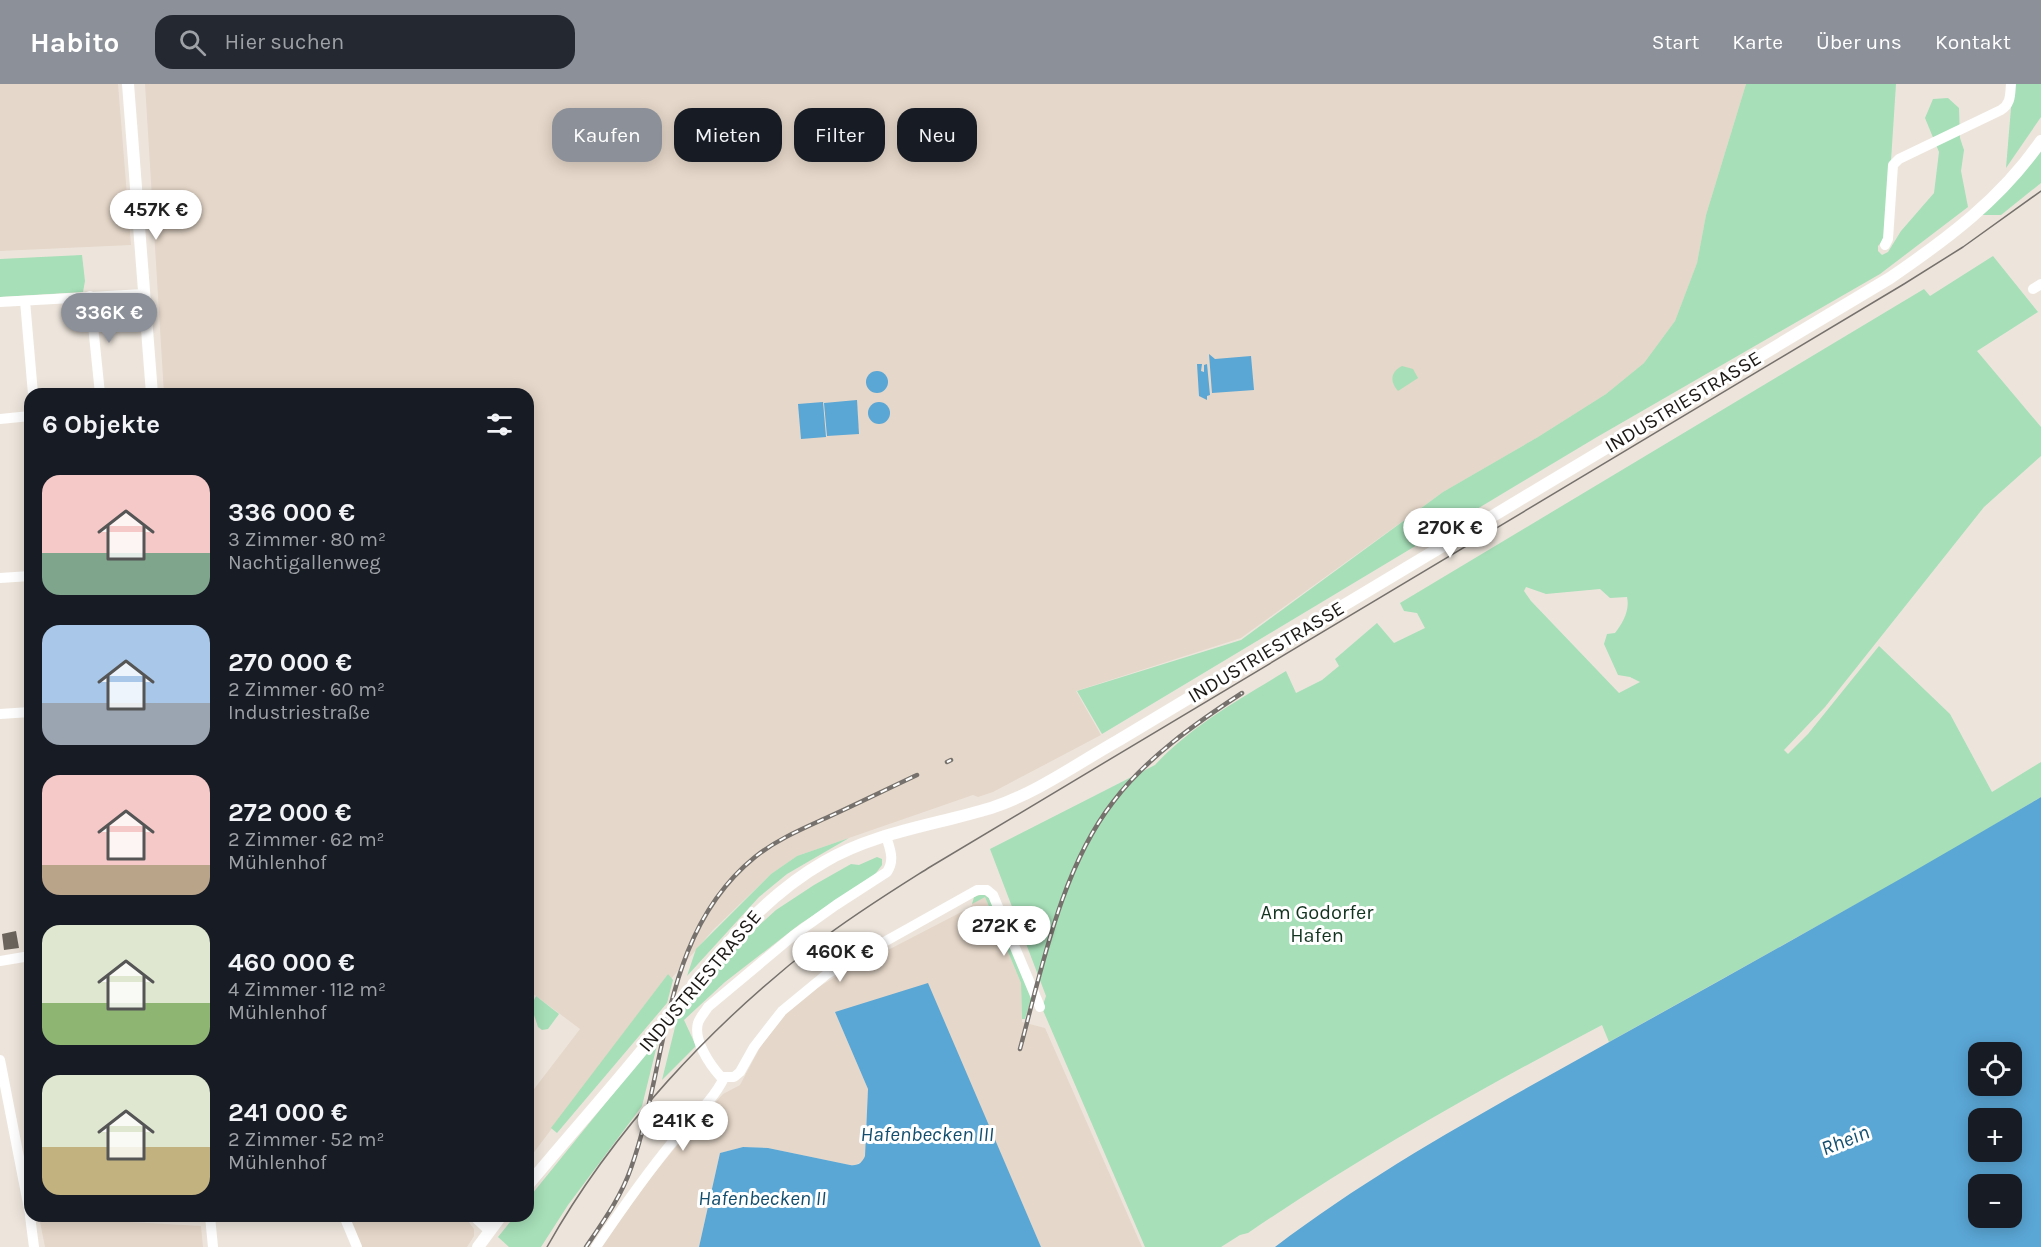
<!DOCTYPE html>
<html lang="de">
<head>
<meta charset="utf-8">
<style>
	body { margin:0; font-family:Karla,sans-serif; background:#242831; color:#f1f3f6; height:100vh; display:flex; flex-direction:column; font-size:22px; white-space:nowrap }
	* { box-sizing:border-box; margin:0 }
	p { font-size:20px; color:#9ea1a6 }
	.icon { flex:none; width:33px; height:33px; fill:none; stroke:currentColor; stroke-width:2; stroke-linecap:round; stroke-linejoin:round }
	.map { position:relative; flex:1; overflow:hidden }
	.panel { position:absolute; left:24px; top:304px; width:510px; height:834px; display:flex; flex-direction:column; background:#171b24; border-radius:18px; box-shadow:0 3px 15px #0003 }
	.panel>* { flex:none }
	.hud { position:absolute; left:552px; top:24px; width:570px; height:54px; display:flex; gap:12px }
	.buttons { position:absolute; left:1968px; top:958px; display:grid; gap:12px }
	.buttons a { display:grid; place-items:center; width:54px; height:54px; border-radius:12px; background:#171b24; box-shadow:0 3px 15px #0003; font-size:30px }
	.price { position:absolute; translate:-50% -51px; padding:0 14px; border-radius:21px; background:#fff; color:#222; font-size:20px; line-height:39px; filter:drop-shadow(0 2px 3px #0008) }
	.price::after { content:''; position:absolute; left:50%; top:36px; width:18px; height:14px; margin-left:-9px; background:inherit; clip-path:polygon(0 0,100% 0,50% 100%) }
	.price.on { background:#8c9099; color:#fff }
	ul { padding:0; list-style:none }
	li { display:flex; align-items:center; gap:18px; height:150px; padding:0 18px }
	li span { display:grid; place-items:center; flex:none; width:168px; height:120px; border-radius:18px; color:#555 }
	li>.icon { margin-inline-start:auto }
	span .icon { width:72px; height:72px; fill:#fffc; stroke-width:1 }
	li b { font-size:26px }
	h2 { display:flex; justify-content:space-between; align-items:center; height:72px; padding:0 18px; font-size:26px }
	.chip { padding:0 21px; border-radius:18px; background:#171b24; box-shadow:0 3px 15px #0003; font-size:21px; line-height:54px }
	.chip.on { background:#8c9099; color:#fff }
	header { display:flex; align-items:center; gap:36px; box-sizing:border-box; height:84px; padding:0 30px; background:#8c9099; color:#fff }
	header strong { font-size:28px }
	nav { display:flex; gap:33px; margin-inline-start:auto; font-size:21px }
	.search { width:420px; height:54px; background:#242831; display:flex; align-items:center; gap:15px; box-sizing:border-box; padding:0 21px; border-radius:18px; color:#9ea1a6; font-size:22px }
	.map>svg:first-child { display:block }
</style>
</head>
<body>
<header>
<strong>Habito</strong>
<div class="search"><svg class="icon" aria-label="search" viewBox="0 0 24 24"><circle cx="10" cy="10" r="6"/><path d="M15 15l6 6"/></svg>Hier suchen</div>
<nav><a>Start</a><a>Karte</a><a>Über uns</a><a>Kontakt</a></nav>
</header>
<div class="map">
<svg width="2041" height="1163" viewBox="0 0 2041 1163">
	<rect width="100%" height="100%" fill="#ede5dc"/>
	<g fill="#e5d7c9">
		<polygon points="0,0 118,0 131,161 0,167"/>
		<polygon points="145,0 1746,0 1706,131 1697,179 1675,237 1644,279 1606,310 1538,353 1443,408 1241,554 1076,607 1101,651 993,708 978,713 973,711 797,772 771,790 713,846 671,895 668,890 532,1071 528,1070 528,1013 580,945 528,906 528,310 164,310"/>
		<polygon points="985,813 1021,899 1022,938 1045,944 1142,1163 1041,1163 984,1031 835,928 868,1005 865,1072 863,1077 855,1081 850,1081 768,1064 743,1063 720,1069 699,1163 600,1163 643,1103 689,1047 723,1010 740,1001 767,950 785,930 811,908 830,896 971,823 973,818"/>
		<polygon points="39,1133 201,1142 203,1163 45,1163"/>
		<polygon points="349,1133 465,1133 474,1145 474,1152 467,1163 360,1163"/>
	</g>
	<g fill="#a6dfb8" fill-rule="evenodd">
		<polygon points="1746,0 1896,0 1886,153 1878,162 1878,167 1882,171 1888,168 1901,147 1934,109 1939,68 1925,34 1933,15 1948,14 1959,24 1960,54 1964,66 1961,87 1968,123 1880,190 1597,353 1102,650 1077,607 1241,556 1443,408 1538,353 1606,310 1644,279 1675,237 1697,179 1706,131"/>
		<polygon points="2013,0 2041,0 2041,33 2006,84"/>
		<polygon points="2041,65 2041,99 2001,131 1982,131"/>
		<polygon points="82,171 85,197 83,208 0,213 0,175"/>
		<path d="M1993 172 2038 228 1977 267 2041 343V372L1984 423 1825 623 1784 666 1788 670 1808 650 1879 562 1950 630 1992 708 2041 678V713L1932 778 1609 958 1602 941C1480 1005 1361 1072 1248 1149L1240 1151 1221 1163H1145L1042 924 1046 912 990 765 1155 681C1192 641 1240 615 1286 587L1296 609 1322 596 1339 582 1335 575 1377 539 1394 559 1425 544 1417 529 1404 527 1400 519 1924 205 1930 212ZM1526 503 1546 510 1600 505 1610 514 1627 513C1630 526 1623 539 1615 549L1607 550 1604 560 1618 591 1630 593 1640 598 1619 609 1531 517 1524 507Z"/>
		<path d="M1402 282 1413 285 1418 294 1398 307C1390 298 1390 288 1402 282Z"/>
		<polygon points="849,754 787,790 759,813 687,892 696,865 771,790 797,772"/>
		<polygon points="877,773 882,775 882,781 873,793 800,840 725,898 684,936 696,962 662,996 679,927 745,854 776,826 814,801 851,780 859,781"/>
		<polygon points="983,810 989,814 1032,913 1025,935 1022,935 1021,899 985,813 972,820 974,813"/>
		<polygon points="668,890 673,896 667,919 557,1049 551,1044"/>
		<polygon points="536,912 559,930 548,945 542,946 538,943 531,922"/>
		<polygon points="659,953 642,1022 568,1121 541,1163 509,1163 498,1153 514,1133 528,1132 528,1115"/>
	</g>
	<g fill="#5aa6d5" fill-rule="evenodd">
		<polygon points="1209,270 1215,275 1251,272 1254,306 1212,309"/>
		<polygon points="1197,280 1202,280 1201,287 1204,288 1204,281 1207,280 1210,311 1207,312 1207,316 1199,312"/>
		<circle cx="877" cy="298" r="11"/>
		<polygon points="857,316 859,350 827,352 824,319"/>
		<polygon points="823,318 826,353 801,355 798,320"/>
		<circle cx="879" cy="329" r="11"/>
		<path d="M2041 713V1163H1275C1380 1083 1497 1021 1611 957 1755 877 1899 797 2041 713ZM1978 969H2012V1002H1978ZM1978 1035H2012V1068H1978ZM1978 1101H2012V1134H1978Z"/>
		<path d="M928 899 1041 1163H699L720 1069 743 1063 768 1064 850 1081C858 1082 862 1079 865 1072L868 1005 835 928Z"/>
	</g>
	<polygon fill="#6b645c" points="16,847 19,864 4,866 2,850"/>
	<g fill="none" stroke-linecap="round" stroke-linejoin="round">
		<g stroke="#fff" stroke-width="10">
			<path d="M1885 161 1888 155 1893 81 1899 75 2001 26C2011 20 2010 11 2011 0"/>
			<polyline points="2033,205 2041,200"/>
			<polyline points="90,212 100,310"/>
			<polyline points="25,217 33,310"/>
			<polyline points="0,218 144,210"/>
			<polyline points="0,335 30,332"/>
			<polyline points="0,494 30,492"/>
			<polyline points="0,630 30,628"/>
			<path d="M886 752C890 765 895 776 887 788L836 821 794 851 708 923C705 928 700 933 698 939 693 956 710 981 721 993H734L740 988 754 963 782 927 827 890 977 806H987L993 811 1040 923"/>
			<polyline points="0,877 30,872"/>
			<polyline points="0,976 30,1130"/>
			<polyline points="30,1132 34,1163"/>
			<polyline points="210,1132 213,1163"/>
			<polyline points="344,1132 357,1163"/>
			<path d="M596 1163C621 1126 647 1089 675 1055 692 1034 712 1018 724 994"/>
		</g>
		<g stroke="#fff" stroke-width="12">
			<polyline points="128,0 152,310"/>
			<path d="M528 1101C568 1053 609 1007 648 959 701 893 749 821 824 778 875 748 935 741 991 724 1037 709 1078 679 1119 656L1890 194C1947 155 2001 115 2041 57"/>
			<polyline points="475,1132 490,1146"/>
			<polyline points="478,1163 501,1132"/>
		</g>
		<path stroke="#76716c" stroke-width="1.5" d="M547 1163C612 1047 712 940 817 859 853 831 892 807 930 783L1904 200 1963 163 2041 107"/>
		<defs>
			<g id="rail">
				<polyline points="947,678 951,676"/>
				<path d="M1020 965C1042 884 1061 785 1113 718 1146 674 1196 639 1242 609"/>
				<path d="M586 1163C603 1138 621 1113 631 1084 669 978 660 850 755 773 776 756 802 745 826 734 857 720 887 705 917 691"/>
			</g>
		</defs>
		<use href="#rail" stroke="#76716c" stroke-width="4.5"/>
		<use href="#rail" stroke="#fff" stroke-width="2" stroke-dasharray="7" stroke-linecap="butt"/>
	</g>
	<g text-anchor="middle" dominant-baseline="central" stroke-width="6" stroke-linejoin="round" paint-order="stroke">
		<g font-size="20" fill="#1b1815" stroke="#fff">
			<text transform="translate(1683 318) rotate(-31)">INDUSTRIESTRASSE</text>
			<text transform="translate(1266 568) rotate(-31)">INDUSTRIESTRASSE</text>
			<text transform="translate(700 897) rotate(-50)">INDUSTRIESTRASSE</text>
		</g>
		<g font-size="20" fill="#123320" stroke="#fff">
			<text x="1317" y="828">Am Godorfer<tspan x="1317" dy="23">Hafen</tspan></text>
		</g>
		<g font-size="21" font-style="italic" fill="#134e6e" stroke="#fff">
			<text x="927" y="1050">Hafenbecken III</text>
			<text transform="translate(1845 1056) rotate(-22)">Rhein</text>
			<text x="762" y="1114">Hafenbecken II</text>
		</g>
	</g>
</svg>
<div class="buttons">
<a><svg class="icon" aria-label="locate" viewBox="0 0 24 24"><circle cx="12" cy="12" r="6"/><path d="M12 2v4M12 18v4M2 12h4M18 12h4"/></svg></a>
<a>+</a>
<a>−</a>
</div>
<b class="price" style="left:156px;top:157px">457K €</b>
<b class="price on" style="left:109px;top:260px">336K €</b>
<b class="price" style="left:1450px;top:475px">270K €</b>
<b class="price" style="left:1004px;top:873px">272K €</b>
<b class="price" style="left:840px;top:899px">460K €</b>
<b class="price" style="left:683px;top:1068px">241K €</b>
<div class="hud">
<a class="chip on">Kaufen</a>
<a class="chip">Mieten</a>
<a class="chip">Filter</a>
<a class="chip">Neu</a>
</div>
<section class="panel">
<h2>6 Objekte<svg class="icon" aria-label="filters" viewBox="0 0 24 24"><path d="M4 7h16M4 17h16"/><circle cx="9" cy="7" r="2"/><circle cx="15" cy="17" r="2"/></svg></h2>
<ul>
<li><span style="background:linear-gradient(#f6c9c9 65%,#7fa58c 0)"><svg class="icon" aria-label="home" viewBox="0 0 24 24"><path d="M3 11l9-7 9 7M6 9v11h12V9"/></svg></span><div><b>336 000 €</b><p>3 Zimmer · 80 m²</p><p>Nachtigallenweg</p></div></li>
<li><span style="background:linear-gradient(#a9c7e8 65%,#9aa5b1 0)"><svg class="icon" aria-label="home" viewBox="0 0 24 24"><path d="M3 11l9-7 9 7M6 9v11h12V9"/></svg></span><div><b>270 000 €</b><p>2 Zimmer · 60 m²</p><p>Industriestraße</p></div></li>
<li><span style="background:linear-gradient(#f6c9c9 75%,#b9a48a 0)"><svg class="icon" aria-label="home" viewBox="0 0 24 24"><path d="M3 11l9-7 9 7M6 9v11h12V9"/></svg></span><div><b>272 000 €</b><p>2 Zimmer · 62 m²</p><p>Mühlenhof</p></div></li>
<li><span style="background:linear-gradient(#dfe7d0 65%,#8fb573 0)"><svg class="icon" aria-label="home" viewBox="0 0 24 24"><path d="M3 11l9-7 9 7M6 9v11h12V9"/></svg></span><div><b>460 000 €</b><p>4 Zimmer · 112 m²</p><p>Mühlenhof</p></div></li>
<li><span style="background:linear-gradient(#dfe7d0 60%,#c2b280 0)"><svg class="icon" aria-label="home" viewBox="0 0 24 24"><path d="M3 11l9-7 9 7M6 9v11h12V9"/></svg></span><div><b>241 000 €</b><p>2 Zimmer · 52 m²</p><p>Mühlenhof</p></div></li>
</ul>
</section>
</div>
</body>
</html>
